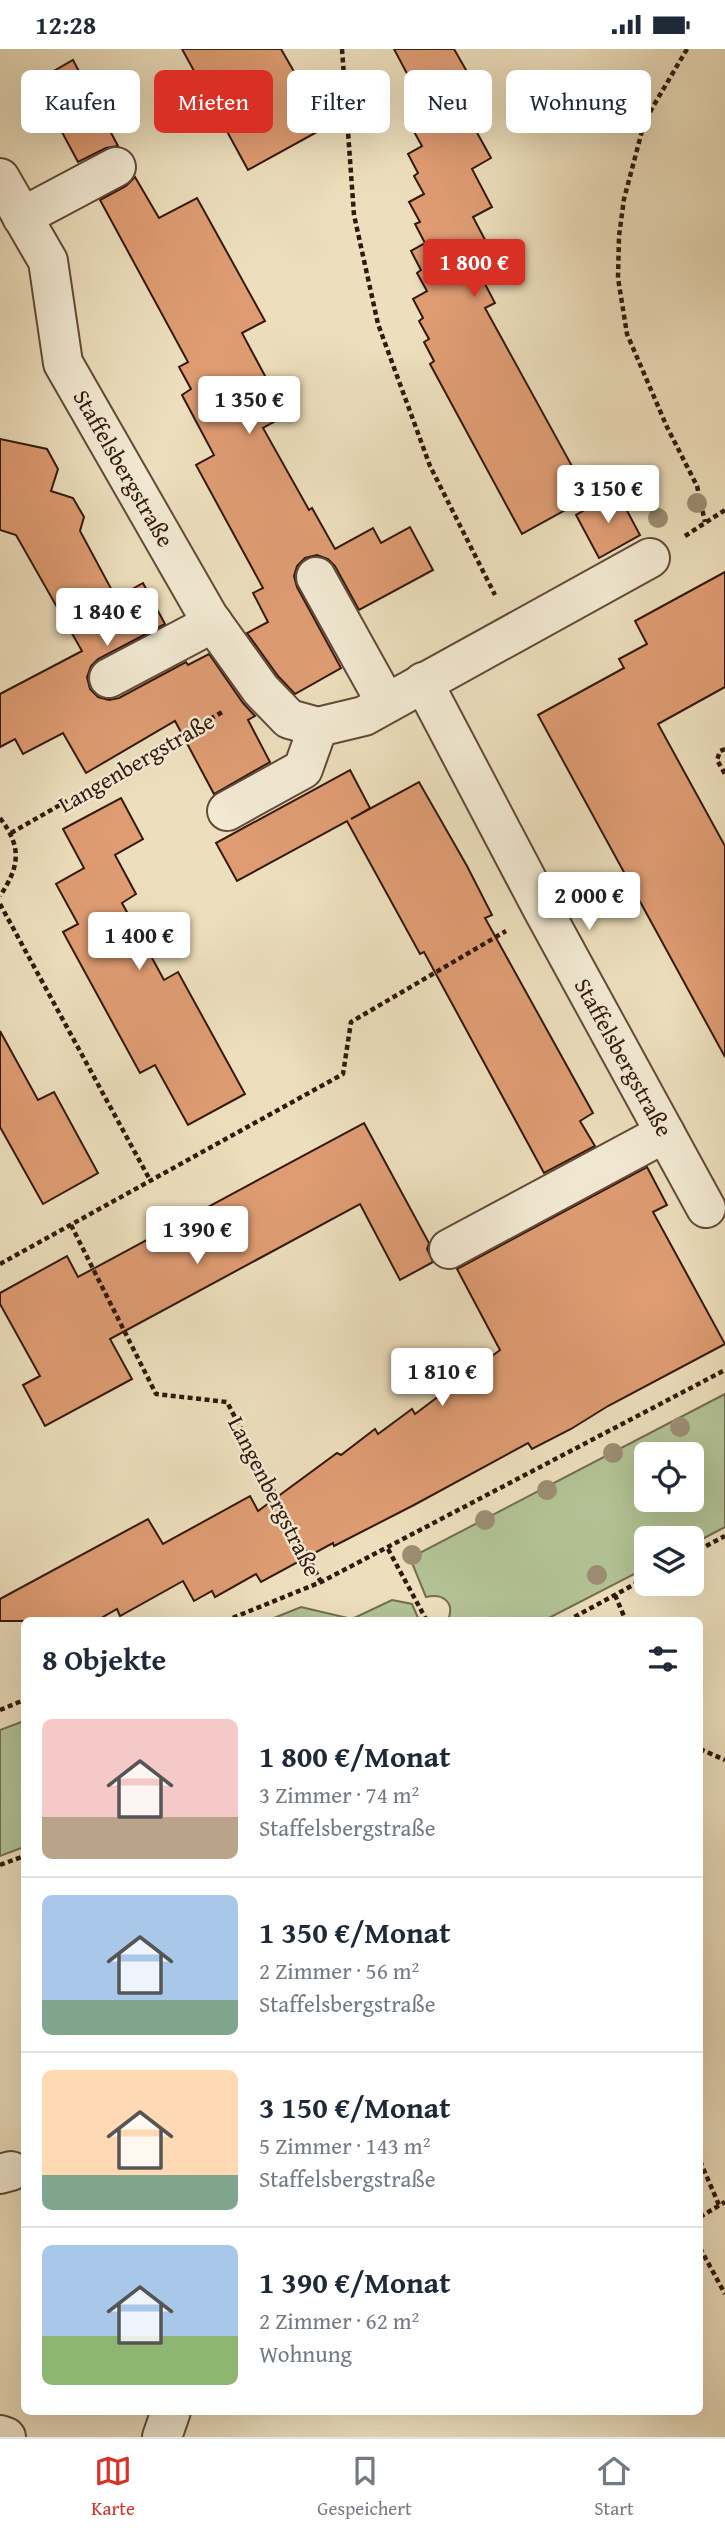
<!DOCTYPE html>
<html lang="de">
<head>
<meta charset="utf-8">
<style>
	body { margin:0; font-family:"Gentium Book Plus",serif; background:#f2f2f3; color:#1f2937; height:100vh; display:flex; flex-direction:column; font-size:26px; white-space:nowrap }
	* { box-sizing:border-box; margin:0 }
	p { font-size:23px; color:#747a83 }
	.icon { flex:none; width:38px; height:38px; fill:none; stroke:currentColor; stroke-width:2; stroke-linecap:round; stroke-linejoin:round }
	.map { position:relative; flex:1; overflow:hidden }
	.drawer { position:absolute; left:21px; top:1568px; width:682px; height:798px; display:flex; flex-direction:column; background:#fff; border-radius:10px; box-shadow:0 7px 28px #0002 }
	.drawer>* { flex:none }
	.hud { position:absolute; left:21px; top:21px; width:684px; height:63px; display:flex; gap:14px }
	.buttons { position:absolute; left:634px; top:1393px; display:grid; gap:14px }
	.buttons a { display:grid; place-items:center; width:70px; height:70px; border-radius:10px; background:#fff; box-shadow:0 7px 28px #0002; font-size:35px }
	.price { position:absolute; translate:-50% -60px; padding:0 16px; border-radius:7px; background:#fff; color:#222; font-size:23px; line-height:46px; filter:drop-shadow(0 2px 4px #0008) }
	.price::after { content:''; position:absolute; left:50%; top:42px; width:21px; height:16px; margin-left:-10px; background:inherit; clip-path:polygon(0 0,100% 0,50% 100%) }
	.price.selected { background:#d93025; color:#fff }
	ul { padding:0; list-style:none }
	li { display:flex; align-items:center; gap:21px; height:175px; padding:0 21px }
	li+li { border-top:2px solid #e0e1e3 }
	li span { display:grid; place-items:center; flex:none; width:196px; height:140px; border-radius:10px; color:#555 }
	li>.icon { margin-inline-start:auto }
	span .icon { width:84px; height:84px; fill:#fffc; stroke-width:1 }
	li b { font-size:30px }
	h2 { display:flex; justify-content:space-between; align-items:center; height:84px; padding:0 21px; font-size:30px }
	.chip { padding:0 24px; border-radius:10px; background:#fff; box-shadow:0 7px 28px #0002; font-size:24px; line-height:63px }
	.chip.selected { background:#d93025; color:#fff }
	.status { display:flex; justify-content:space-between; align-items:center; height:49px; padding:0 35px; background:#fff; direction:ltr }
	.status svg { height:19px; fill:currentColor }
	.menu { display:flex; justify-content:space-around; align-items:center; height:98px; border-top:2px solid #e0e1e3; background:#fff; font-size:19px; color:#747a83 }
	.menu a { display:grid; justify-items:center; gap:4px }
	.menu .selected { color:#d93025 }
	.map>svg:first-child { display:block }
</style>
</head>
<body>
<div class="status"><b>12:28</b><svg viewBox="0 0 49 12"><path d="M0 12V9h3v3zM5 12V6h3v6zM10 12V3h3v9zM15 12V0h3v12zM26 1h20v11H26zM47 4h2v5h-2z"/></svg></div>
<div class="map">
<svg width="725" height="2388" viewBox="0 0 725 2388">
	<rect width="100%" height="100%" fill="#eddfbd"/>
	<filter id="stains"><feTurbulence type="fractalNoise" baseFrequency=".00286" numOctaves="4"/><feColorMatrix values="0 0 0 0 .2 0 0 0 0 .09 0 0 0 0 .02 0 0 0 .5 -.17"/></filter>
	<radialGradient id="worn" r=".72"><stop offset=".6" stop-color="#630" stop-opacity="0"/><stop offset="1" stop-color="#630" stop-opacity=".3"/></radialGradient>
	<g fill="#b3c395" stroke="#736e51" stroke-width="2" fill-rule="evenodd">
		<path d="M725 1345V1478L691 1496V1489H646V1519L545 1571H448C455 1554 444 1544 426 1548L410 1509ZM646 1405H691V1451H646Z"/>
		<polygon points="392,1551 412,1555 419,1571 269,1571 301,1558 352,1570"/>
		<polygon points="24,1672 24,1798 0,1807 0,1681"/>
	</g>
	<g fill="#df9c73" stroke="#33190d" stroke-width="2">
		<polygon points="182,0 281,0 326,78 248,121"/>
		<polygon points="394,0 454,0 489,61 470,71 491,109 472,120 492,158 473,168 493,206 475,216 495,254 485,259 589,448 522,485 430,315 434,312 424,293 429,290 419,272 423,269 413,250 427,242 417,224 421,221 411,202 425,194 415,175 420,173 409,153 424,145 414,127 418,124 408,105 422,97 412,79 417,76 406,57 420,49"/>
		<polygon points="73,11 118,97 106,99 78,113 35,33"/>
		<polygon points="135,128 159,169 197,149 265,272 242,284 286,366 263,379 309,461 312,459 335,500 373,479 381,494 410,478 433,521 359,561 335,517 328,510 317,506 305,509 297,517 294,527 297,538 341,619 295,645 278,627 247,584 268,573 253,544 263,539 196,416 214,406 182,346 191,340 179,318 188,313 100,151 126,137"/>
		<polygon points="0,390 47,400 58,420 51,442 73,449 84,468 80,482 116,549 143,534 165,575 98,610 91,617 87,628 90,640 98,648 109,651 119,649 186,613 188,616 209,605 243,654 255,667 248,671 270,713 214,745 175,672 86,724 63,684 23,705 15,690 0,698 0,645 82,602 16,486 0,481"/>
		<polygon points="617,443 640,486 599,509 576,466"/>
		<polygon points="725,523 725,638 658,675 725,797 725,1008 538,666 624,619 619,610 647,595 635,572"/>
		<polygon points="350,721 370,759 351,770 419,733 467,817 492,866 485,869 593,1064 580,1072 595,1097 544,1124 424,903 420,905 347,772 237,832 216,794"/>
		<polygon points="121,749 143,790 115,806 136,845 122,854 164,931 178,923 245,1045 188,1076 155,1016 140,1024 63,883 78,875 56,835 84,819 63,780"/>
		<polygon points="0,982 38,1051 54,1043 98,1124 43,1155 0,1078"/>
		<polygon points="364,1074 429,1194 427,1200 433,1213 400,1231 360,1155 110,1290 132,1330 45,1377 23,1336 40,1327 0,1255 0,1244 67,1207 78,1228"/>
		<polygon points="647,1118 667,1156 653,1163 725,1295 608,1357 571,1380 532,1400 528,1394 414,1456 334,1497 333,1494 261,1533 256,1525 215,1548 212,1542 194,1552 183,1532 120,1567 117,1560 96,1572 0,1572 0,1550 148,1470 163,1495 250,1447 258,1462 337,1404 341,1406 375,1380 378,1385 412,1360 415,1365 500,1301 457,1220"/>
	</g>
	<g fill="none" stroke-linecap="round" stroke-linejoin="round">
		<defs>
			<g id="minor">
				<polyline points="0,129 48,212 63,314 208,567 261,641 289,670 318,678 364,667 650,509"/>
				<polyline points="22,168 116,118"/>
				<polyline points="316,528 386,654"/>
				<polyline points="109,629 213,574"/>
				<polyline points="423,633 543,861 706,1159"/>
				<polyline points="227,762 303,720 318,678"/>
				<polyline points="449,1200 665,1084"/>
				<polyline points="0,2125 11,2122"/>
				<polyline points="0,2386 6,2388"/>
				<polyline points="162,2388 171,2362"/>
			</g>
		</defs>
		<use href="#minor" stroke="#624a39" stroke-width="42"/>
		<g stroke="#33190d" stroke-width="4.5" stroke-dasharray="5 3.5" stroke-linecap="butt">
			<polyline points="342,0 354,166 378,275 430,417 495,546"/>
			<polyline points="687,0 651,61 642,82 624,150 619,187 618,229 627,285 667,378 697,437 705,473"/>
			<polyline points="685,487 725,461"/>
			<polyline points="725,700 720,702 717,711 725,725"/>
			<path d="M0 769C22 798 20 817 0 847"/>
			<polyline points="11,784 224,662"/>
			<polyline points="0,855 150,1131"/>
			<polyline points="71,1176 156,1345 227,1353 321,1533"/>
			<polyline points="0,1215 343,1025 351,973 506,882"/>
			<polyline points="388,1500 427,1572"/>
			<polyline points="691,1505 725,1487"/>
			<polyline points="615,1546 626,1572"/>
			<polyline points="225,1572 321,1533 725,1321"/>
			<polyline points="567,1572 646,1529"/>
			<polyline points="0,1661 24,1651"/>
			<polyline points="700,1700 725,1711"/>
			<polyline points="0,1816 24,1807"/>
			<polyline points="700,2112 719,2156"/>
			<polyline points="700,2168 725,2153"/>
			<polyline points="700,2199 725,2245"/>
		</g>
		<use href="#minor" stroke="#f3ead4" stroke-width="38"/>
	</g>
	<g fill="#9c8e73">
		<circle cx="697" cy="454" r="10"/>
		<circle cx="658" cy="469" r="10"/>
		<circle cx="680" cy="1378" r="10"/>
		<circle cx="613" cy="1404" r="10"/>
		<circle cx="547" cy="1441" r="10"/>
		<circle cx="485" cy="1471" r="10"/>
		<circle cx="412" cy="1506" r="10"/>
		<circle cx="597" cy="1526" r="10"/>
	</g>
	<g text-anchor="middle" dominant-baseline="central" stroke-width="5" stroke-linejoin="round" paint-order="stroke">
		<g font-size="23" fill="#33190d" stroke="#f3ead4">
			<text transform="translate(124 419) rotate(60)">Staffelsbergstraße</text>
			<text transform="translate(136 713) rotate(-30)">Langenbergstraße</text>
			<text transform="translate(624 1008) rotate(61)">Staffelsbergstraße</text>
			<text transform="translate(275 1447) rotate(63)">Langenbergstraße</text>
		</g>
	</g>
	<rect width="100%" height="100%" filter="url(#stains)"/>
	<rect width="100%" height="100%" fill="url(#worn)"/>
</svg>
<div class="buttons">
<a><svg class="icon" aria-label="locate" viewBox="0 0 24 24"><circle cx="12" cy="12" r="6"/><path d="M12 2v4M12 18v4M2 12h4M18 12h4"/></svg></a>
<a><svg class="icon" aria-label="layers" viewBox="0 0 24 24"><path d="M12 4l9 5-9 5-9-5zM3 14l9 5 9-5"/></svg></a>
</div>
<b class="price selected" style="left:474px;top:250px">1 800 €</b>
<b class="price" style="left:249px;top:387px">1 350 €</b>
<b class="price" style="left:608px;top:476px">3 150 €</b>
<b class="price" style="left:107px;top:599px">1 840 €</b>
<b class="price" style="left:589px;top:883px">2 000 €</b>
<b class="price" style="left:139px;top:923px">1 400 €</b>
<b class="price" style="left:197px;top:1217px">1 390 €</b>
<b class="price" style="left:442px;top:1359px">1 810 €</b>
<div class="hud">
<a class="chip">Kaufen</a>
<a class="chip selected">Mieten</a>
<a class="chip">Filter</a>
<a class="chip">Neu</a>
<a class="chip">Wohnung</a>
</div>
<section class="drawer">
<h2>8 Objekte<svg class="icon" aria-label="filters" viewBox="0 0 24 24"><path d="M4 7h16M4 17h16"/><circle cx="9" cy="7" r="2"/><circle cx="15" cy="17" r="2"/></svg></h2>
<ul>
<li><span style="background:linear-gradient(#f6c9c9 70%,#b9a48a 0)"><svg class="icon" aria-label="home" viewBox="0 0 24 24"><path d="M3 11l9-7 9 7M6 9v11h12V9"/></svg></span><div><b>1 800 €/Monat</b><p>3 Zimmer · 74 m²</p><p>Staffelsbergstraße</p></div></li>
<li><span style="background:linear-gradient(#a9c7e8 75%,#7fa58c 0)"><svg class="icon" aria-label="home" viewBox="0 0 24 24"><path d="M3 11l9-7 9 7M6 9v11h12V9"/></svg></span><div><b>1 350 €/Monat</b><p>2 Zimmer · 56 m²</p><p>Staffelsbergstraße</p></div></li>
<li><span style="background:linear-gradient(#ffd9b3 75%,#7fa58c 0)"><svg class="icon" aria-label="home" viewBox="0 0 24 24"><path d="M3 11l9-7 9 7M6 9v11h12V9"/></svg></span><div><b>3 150 €/Monat</b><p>5 Zimmer · 143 m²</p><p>Staffelsbergstraße</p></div></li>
<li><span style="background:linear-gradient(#a9c7e8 65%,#8fb573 0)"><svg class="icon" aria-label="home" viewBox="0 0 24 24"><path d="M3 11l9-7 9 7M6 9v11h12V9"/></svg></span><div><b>1 390 €/Monat</b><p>2 Zimmer · 62 m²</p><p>Wohnung</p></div></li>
</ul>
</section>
</div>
<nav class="menu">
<a class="selected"><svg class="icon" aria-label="map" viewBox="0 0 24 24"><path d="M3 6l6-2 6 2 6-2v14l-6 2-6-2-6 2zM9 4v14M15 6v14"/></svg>Karte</a>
<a><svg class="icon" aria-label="saved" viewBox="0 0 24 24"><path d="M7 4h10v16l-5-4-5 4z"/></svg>Gespeichert</a>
<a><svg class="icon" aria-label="home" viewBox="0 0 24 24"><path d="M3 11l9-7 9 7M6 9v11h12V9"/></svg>Start</a>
</nav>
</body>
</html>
